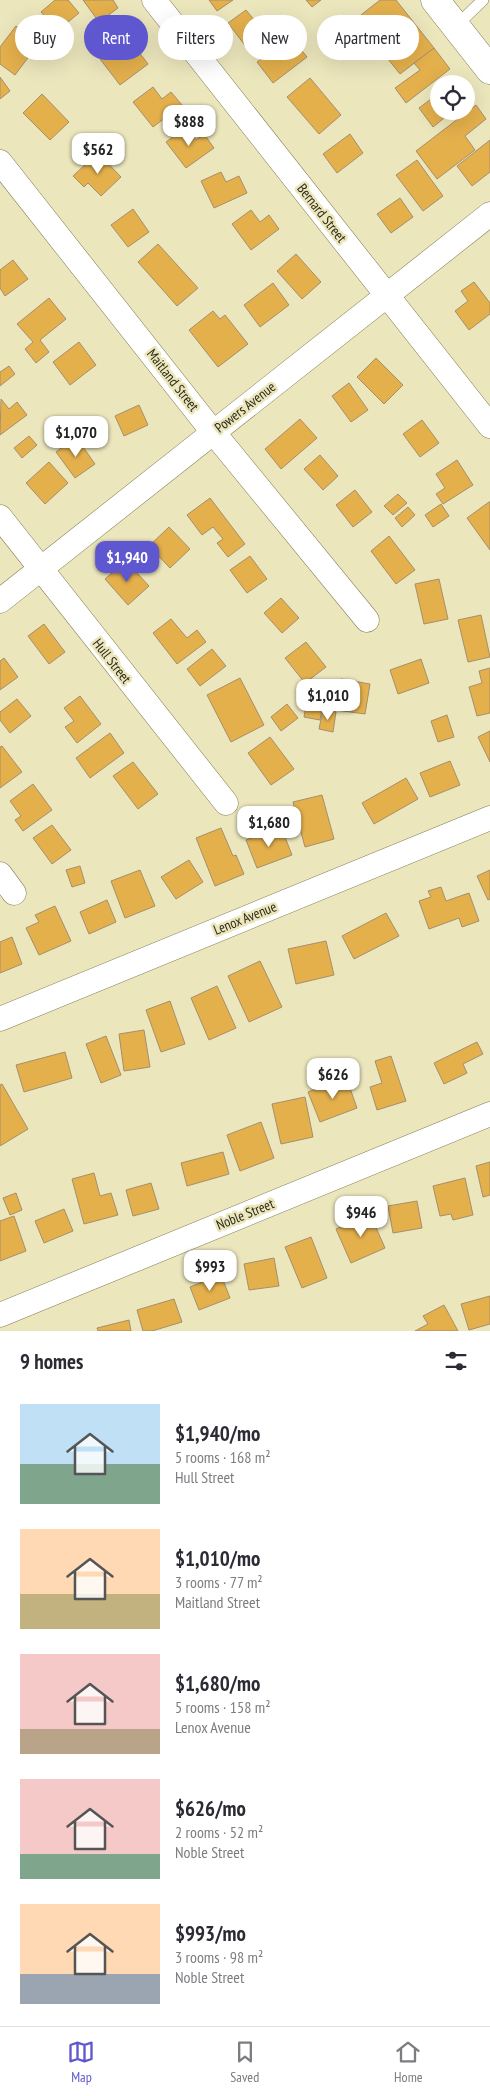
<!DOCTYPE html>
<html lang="en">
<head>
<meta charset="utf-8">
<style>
	body { margin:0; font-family:"PT Sans Narrow",sans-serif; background:#f2f2f3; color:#2b2b33; height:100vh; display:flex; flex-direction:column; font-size:19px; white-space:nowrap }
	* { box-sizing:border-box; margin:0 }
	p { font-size:16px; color:#7c7c81 }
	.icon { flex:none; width:28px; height:28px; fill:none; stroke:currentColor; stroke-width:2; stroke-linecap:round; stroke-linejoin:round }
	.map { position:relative; height:1331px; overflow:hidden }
	.sheet { display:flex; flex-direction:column; background:#fff; flex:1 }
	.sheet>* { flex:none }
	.guide { position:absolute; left:15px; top:15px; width:460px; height:45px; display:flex; gap:10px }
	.buttons { position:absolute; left:430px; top:75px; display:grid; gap:10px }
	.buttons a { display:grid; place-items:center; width:45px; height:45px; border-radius:50%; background:#fff; box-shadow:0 5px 20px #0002; font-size:25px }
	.price { position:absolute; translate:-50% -42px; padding:0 11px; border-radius:10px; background:#fff; color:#222; font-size:16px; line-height:32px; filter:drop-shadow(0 1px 2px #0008) }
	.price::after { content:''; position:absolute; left:50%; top:30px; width:15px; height:11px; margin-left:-8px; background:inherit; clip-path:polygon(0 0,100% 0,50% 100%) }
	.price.selected { background:#5e57cf; color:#fff }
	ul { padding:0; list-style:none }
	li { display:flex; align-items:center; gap:15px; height:125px; padding:0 20px }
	li span { display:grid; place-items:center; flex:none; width:140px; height:100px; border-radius:0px; color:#555 }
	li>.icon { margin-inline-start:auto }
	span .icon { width:60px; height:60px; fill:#fffc; stroke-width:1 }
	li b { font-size:21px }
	h2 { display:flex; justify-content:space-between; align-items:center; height:60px; padding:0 20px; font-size:21px }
	.tag { padding:0 18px; border-radius:22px; background:#fff; box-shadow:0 5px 20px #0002; font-size:18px; line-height:45px }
	.tag.selected { background:#5e57cf; color:#fff }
	.tabs { display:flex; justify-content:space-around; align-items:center; height:70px; border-top:1px solid #e1e1e2; background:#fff; font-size:14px; color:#7c7c81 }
	.tabs a { display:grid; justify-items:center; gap:2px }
	.tabs .selected { color:#5e57cf }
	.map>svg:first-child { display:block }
</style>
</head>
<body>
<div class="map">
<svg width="490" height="1331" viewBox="0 0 490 1331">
	<rect width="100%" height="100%" fill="#ebe6bc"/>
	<g fill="#e4b04c" stroke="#a48f6c">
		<polygon points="55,0 68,0 79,13 57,31 41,12"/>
		<polygon points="83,0 113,0 118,8 99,22"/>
		<polygon points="209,0 233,0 217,11"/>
		<polygon points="306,0 321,0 312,7"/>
		<polygon points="380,0 396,0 434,48 400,74 356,19"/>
		<polygon points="246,10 269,38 250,52 228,23"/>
		<polygon points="16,26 39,43 15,75 0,64 0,47"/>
		<polygon points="291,37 307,57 273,83 257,62"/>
		<polygon points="120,45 129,58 138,51 148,64 120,85 100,59"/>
		<polygon points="434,48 450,69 406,103 395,88 420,70 414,63"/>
		<polygon points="0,77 10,91 0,99"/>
		<polygon points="310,78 341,115 319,134 287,97"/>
		<polygon points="153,87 162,99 171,92 182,105 153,127 133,102"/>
		<polygon points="439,93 439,111 453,111 433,127 419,108"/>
		<polygon points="42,94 69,122 50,140 23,113"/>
		<polygon points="476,105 486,119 465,136 475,150 437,179 416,151"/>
		<polygon points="186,127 196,140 204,134 214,148 186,168 166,142"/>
		<polygon points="350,134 363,153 337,173 323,154"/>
		<polygon points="490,140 490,172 472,186 457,166"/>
		<polygon points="98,153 121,177 101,196 88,183 84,187 73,176"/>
		<polygon points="417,160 443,196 423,211 396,175"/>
		<polygon points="221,172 226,182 239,176 247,193 214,208 201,181"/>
		<polygon points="400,198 413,217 391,233 377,214"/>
		<polygon points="133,209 149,232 128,247 111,225"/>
		<polygon points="251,210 260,222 269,215 279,229 251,250 232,224"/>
		<polygon points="158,244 198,288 177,306 138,262"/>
		<polygon points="296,254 321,282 302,299 277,271"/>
		<polygon points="13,260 28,279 5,296 0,288 0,270"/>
		<polygon points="474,282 490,303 490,314 469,330 455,311 468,301 461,291"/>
		<polygon points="273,283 289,305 260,327 244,305"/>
		<polygon points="49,298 66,319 40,340 49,352 36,363 25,349 33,342 17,324"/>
		<polygon points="213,311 220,319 225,315 248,344 218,367 189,330"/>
		<polygon points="79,342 96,365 70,385 53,362"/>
		<polygon points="376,358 403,385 384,404 357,377"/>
		<polygon points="9,366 15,374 0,386 0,372"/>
		<polygon points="349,383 368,410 351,422 332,396"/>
		<polygon points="1,399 9,409 17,402 27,415 0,435"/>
		<polygon points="139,405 148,425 124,436 115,416"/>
		<polygon points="300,419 317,438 281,469 265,449"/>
		<polygon points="422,420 439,443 420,457 403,434"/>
		<polygon points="29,436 37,445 22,458 14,448"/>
		<polygon points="76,437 95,464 75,478 56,452"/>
		<polygon points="320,455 338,476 323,490 304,469"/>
		<polygon points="457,460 473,485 443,504 436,494 445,488 436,474"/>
		<polygon points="49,462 68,483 45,504 26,483"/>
		<polygon points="355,490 372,512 353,527 336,505"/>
		<polygon points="398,494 407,503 393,515 384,506"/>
		<polygon points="210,498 245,544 228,557 217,543 223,539 213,527 202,535 187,515"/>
		<polygon points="489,502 490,502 490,550 467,518"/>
		<polygon points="441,504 449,516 433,527 425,515"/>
		<polygon points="408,507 415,515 402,527 395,518"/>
		<polygon points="169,527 190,549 170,568 149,546"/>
		<polygon points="389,536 415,570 396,584 371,551"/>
		<polygon points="250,556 267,579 247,593 230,570"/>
		<polygon points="126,561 149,586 128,605 105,579"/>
		<polygon points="439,579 448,619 424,624 415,584"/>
		<polygon points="281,598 299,618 282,633 264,613"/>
		<polygon points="481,615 490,657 468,662 458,620"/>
		<polygon points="171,619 187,638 197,630 206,642 177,664 153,633"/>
		<polygon points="44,624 65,652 49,664 28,636"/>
		<polygon points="306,642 326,667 305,683 285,658"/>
		<polygon points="212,649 226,666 200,686 187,669"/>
		<polygon points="4,658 18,677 0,690 0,661"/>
		<polygon points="421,659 429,683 398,694 390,670"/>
		<polygon points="490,668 490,713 477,716 469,687 482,683 479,671"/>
		<polygon points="240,678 264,725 231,742 207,695"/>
		<polygon points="341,679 370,684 365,714 336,710"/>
		<polygon points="308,695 324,698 320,720 304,717"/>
		<polygon points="80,696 101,724 77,743 65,727 74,721 64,708"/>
		<polygon points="17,699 31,716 10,733 0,720 0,712"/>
		<polygon points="287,704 298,718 281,731 271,717"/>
		<polygon points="323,710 336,712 333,732 319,729"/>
		<polygon points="447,715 454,737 438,742 431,721"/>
		<polygon points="490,731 490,762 478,737"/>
		<polygon points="110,733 124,753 90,778 76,758"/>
		<polygon points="270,737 294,769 271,785 248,753"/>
		<polygon points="2,746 22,772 0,788 0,747"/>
		<polygon points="450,761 460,785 430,797 420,773"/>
		<polygon points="133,762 158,794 138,809 113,776"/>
		<polygon points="406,778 418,799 374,824 362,803"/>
		<polygon points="33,784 52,810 23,831 15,820 21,816 10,801"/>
		<polygon points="322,795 334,839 305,847 293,802"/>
		<polygon points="52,825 71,850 52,864 33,838"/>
		<polygon points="281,827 292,855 257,868 246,840"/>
		<polygon points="221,828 233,856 236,855 244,874 215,886 196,838"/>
		<polygon points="189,860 203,882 176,899 161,877"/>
		<polygon points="80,866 85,883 72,887 66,870"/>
		<polygon points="140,870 155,906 125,918 111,881"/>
		<polygon points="490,870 490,899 488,900 477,876"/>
		<polygon points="441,887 446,901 469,893 479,921 462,927 459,918 429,929 419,901 431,897 428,891"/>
		<polygon points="107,900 116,922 89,934 80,912"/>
		<polygon points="55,906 71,941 39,955 26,928 39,922 35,915"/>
		<polygon points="386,913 399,936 354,959 342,936"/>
		<polygon points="12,937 22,964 0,973 0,942"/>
		<polygon points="326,941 334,975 296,984 288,949"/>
		<polygon points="260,961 282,1007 249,1022 228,976"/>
		<polygon points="217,986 236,1028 209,1040 191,998"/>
		<polygon points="170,1001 185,1044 161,1052 146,1010"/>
		<polygon points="144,1030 150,1067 124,1071 119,1034"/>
		<polygon points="106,1036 121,1075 101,1083 86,1044"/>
		<polygon points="477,1042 483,1054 463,1064 467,1073 444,1084 434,1063"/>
		<polygon points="65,1052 72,1078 24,1092 16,1065"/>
		<polygon points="391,1056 406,1101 377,1110 370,1087 382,1083 375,1061"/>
		<polygon points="346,1077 357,1108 320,1122 308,1092"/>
		<polygon points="2,1084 28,1129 0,1146 0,1085"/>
		<polygon points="305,1097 313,1137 281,1144 272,1104"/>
		<polygon points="261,1122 274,1158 240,1171 227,1135"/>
		<polygon points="223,1152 229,1174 187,1186 181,1163"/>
		<polygon points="490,1162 490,1195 483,1197 476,1166"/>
		<polygon points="94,1173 100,1196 111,1193 118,1215 84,1224 72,1179"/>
		<polygon points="465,1178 473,1215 453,1220 451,1214 440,1216 433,1186"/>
		<polygon points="151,1183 159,1209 133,1216 126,1190"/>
		<polygon points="16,1193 22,1210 10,1215 3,1198"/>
		<polygon points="417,1201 422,1228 393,1233 388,1206"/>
		<polygon points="64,1209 73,1231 44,1243 35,1221"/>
		<polygon points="370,1214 385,1248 351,1263 336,1229"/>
		<polygon points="14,1216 26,1251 0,1261 0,1221"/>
		<polygon points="311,1237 327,1278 302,1288 285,1247"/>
		<polygon points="274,1258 279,1286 249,1290 244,1264"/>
		<polygon points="221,1275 230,1298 199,1310 190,1287"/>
		<polygon points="490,1296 490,1324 469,1330 461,1304"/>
		<polygon points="174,1299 182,1322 152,1331 143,1331 137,1310"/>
		<polygon points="444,1305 458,1331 415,1331 428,1324 423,1316"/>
		<polygon points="129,1320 131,1331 98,1331 97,1328"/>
	</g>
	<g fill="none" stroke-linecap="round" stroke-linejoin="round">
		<defs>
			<polyline id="service" points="456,26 483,0"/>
			<g id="minor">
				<polyline points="154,0 490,426"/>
				<polyline points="0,162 213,432 367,620"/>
				<polyline points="0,517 226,803"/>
				<polyline points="0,601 490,214"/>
				<polyline points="0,874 14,893"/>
				<polyline points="0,1019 490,818"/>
				<polyline points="0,1315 490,1114"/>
			</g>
			<polyline id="tertiary" points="435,0 490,70"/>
		</defs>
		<use href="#service" stroke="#817c55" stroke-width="12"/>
		<use href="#minor" stroke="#817c55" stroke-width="25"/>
		<use href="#tertiary" stroke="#817c55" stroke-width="29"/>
		<use href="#service" stroke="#fff" stroke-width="11"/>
		<use href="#minor" stroke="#fff" stroke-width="24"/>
		<use href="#tertiary" stroke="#fff" stroke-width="28"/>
	</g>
	<g text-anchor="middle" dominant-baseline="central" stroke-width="5" stroke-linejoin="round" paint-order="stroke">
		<g font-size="14" fill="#2b2919" stroke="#ebe6bc">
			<text transform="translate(322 213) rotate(52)">Bernard Street</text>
			<text transform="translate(173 380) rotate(52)">Maitland Street</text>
			<text transform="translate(245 407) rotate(-38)">Powers Avenue</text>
			<text transform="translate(112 661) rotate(52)">Hull Street</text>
			<text transform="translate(245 918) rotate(-22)">Lenox Avenue</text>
			<text transform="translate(245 1214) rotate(-22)">Noble Street</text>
		</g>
	</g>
</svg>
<div class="buttons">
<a><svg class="icon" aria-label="locate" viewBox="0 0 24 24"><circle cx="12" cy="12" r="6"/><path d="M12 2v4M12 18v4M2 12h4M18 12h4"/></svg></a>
</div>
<b class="price" style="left:189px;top:147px">$888</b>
<b class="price" style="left:98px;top:175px">$562</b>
<b class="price" style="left:76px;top:458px">$1,070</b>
<b class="price selected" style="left:127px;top:583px">$1,940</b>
<b class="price" style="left:328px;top:721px">$1,010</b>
<b class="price" style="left:269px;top:848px">$1,680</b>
<b class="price" style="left:333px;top:1100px">$626</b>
<b class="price" style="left:361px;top:1238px">$946</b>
<b class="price" style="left:210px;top:1292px">$993</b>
<div class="guide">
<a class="tag">Buy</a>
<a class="tag selected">Rent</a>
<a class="tag">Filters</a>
<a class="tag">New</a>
<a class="tag">Apartment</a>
</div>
</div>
<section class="sheet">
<h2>9 homes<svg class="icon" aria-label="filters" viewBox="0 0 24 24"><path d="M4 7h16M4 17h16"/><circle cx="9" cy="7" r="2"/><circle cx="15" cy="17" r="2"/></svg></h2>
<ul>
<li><span style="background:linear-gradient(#bfe0f5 60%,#7fa58c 0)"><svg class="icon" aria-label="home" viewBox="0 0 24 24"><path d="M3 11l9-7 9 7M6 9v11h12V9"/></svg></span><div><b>$1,940/mo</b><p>5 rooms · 168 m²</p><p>Hull Street</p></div></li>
<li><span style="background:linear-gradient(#ffd9b3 65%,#c2b280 0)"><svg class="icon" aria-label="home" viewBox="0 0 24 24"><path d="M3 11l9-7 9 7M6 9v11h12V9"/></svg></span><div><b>$1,010/mo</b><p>3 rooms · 77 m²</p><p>Maitland Street</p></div></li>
<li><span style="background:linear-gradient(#f6c9c9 75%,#b9a48a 0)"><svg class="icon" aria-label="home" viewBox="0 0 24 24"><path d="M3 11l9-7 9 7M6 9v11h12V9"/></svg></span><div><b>$1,680/mo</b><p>5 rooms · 158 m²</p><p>Lenox Avenue</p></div></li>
<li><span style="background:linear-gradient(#f6c9c9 75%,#7fa58c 0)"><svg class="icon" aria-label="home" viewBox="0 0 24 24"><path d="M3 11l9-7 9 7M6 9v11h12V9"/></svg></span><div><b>$626/mo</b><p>2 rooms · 52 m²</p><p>Noble Street</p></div></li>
<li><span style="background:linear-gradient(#ffd9b3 70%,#9aa5b1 0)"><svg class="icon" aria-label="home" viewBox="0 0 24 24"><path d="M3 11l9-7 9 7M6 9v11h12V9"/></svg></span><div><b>$993/mo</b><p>3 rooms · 98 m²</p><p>Noble Street</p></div></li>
</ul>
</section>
<nav class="tabs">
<a class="selected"><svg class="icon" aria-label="map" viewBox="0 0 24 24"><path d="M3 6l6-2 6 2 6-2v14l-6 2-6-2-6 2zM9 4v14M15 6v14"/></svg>Map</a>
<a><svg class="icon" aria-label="saved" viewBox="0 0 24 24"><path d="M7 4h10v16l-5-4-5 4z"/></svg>Saved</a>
<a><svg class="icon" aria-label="home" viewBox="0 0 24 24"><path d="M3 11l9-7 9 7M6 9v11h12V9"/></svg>Home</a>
</nav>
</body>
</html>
